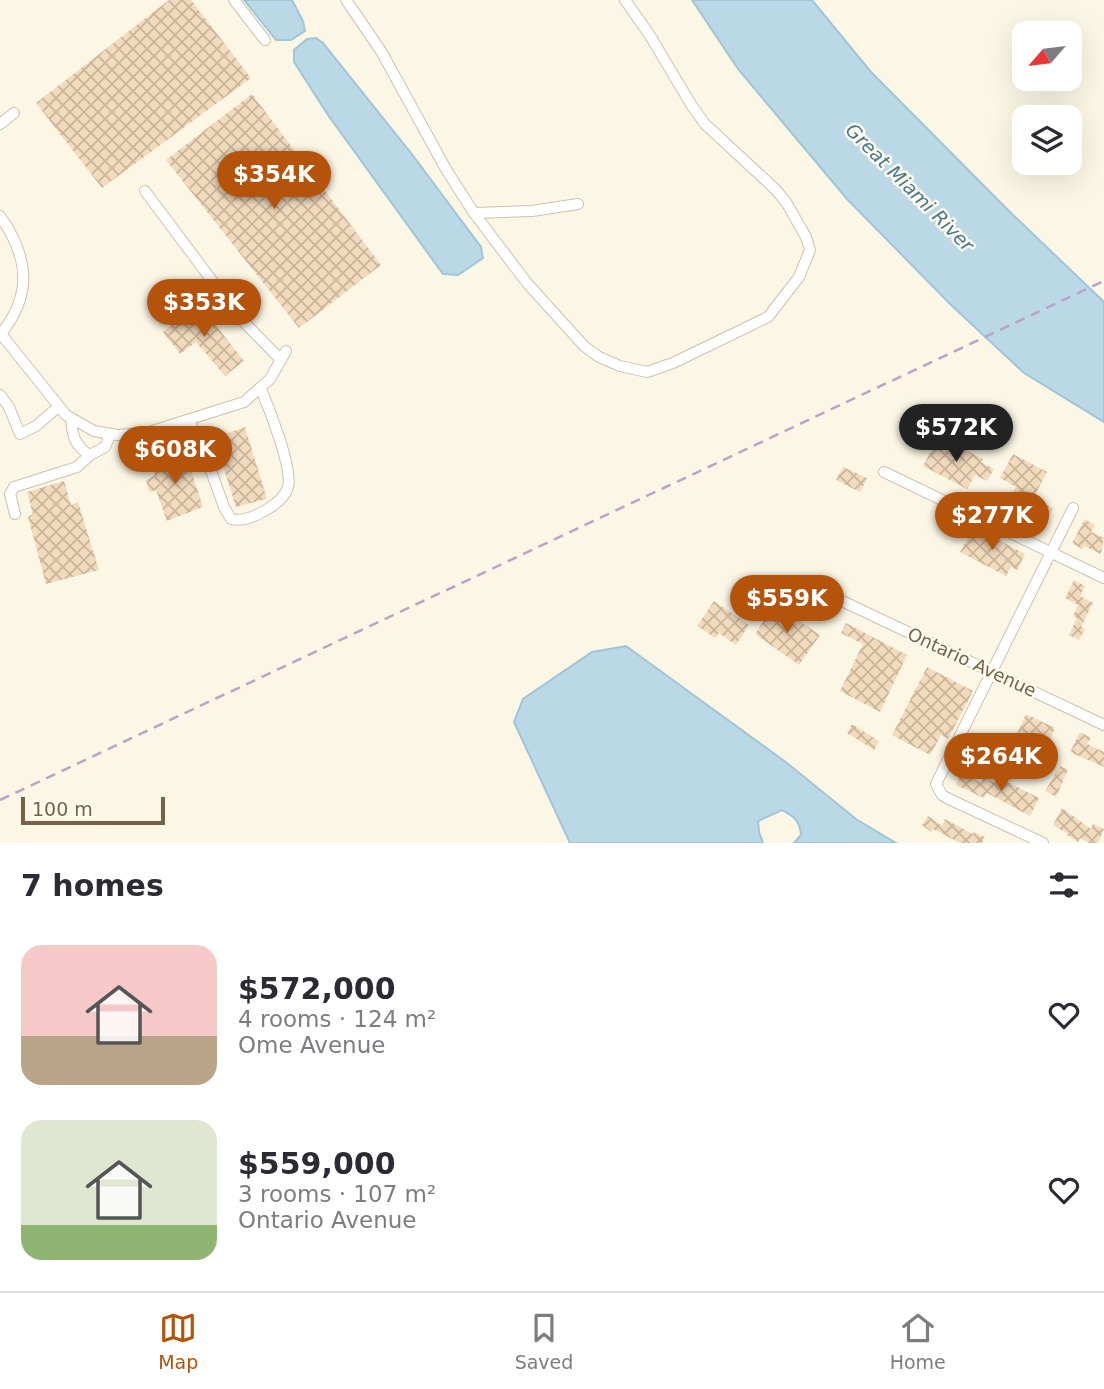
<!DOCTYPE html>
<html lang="en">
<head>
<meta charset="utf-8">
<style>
	body { margin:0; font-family:"DejaVu Sans",sans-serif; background:#f7f7f7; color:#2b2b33; height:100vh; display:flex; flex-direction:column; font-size:26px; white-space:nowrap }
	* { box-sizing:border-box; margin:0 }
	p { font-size:23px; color:#7c7c81 }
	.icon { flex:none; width:38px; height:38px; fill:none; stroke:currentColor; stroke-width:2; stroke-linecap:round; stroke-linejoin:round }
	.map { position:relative; height:843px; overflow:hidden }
	.side { display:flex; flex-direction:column; background:#fff; flex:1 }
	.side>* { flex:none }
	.needle { width:46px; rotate:242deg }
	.tools { position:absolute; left:1012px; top:21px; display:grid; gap:14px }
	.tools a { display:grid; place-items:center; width:70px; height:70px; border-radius:14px; background:#fff; box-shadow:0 7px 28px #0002; font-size:35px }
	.scale { position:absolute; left:21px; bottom:18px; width:144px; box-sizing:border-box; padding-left:7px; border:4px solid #76614a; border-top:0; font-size:19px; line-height:24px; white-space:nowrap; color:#76614a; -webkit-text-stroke:5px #fffbec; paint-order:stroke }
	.price { position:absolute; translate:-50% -60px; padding:0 16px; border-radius:24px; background:#b45309; color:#fff; font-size:23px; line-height:46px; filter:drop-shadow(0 2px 4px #0008) }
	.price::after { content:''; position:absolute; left:50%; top:42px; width:21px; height:16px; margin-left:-10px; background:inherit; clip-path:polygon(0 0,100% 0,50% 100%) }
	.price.on { background:#222; color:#fff }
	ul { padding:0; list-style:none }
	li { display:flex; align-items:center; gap:21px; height:175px; padding:0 21px }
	li span { display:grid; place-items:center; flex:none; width:196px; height:140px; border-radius:21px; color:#555 }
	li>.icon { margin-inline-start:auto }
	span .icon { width:84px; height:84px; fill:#fffc; stroke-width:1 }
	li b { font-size:30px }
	h2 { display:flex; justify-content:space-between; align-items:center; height:84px; padding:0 21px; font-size:30px }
	.menu { display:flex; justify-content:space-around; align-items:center; height:98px; border-top:2px solid #e1e1e2; background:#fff; font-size:19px; color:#7c7c81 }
	.menu a { display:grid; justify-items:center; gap:4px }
	.menu .on { color:#b45309 }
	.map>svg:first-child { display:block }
</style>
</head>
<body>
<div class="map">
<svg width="1104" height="843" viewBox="0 0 1104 843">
	<defs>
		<pattern id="building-cross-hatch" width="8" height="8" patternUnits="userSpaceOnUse" patternTransform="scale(1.75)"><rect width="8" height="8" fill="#f2dbbd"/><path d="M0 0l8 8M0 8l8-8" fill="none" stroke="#c9b59c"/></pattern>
	</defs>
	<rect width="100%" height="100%" fill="#fcf7e5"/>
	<g fill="#bad8e6" stroke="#a0c5d8" stroke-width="2">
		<polygon points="244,0 292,0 303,21 305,31 291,40 276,40"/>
		<polygon points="692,0 812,0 871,72 1008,210 1104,302 1104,422 1024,373 950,304 847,199 738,69"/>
		<polygon points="316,38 323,43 411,153 481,247 483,258 458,275 443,274 328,115 294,62 294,50 307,39"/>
		<path d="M626 646 787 763 856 819 896 843H794L801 835C800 821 794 816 782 810L758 821 759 832 763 843H570L514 722 523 699 592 652Z"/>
	</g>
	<g fill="url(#building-cross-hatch)">
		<polygon points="169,0 191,0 251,78 102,188 36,103"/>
		<polygon points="252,94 381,265 299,328 166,160"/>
		<polygon points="199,304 244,361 225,376 196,342 180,354 163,332"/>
		<polygon points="245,427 267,499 236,507 214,438"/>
		<polygon points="939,436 983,459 981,462 994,469 987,481 975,475 967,489 923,466"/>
		<polygon points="185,452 203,507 167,521 156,490 149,492 146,480 155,475 151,464"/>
		<polygon points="1013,454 1047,472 1034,497 1053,509 1042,527 1029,520 1031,515 1007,503 1016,487 1000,478"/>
		<polygon points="843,467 867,478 860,492 836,480"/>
		<polygon points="64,481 71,505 78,502 99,570 46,584 28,517 33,514 27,492"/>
		<polygon points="1085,519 1095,525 1091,532 1104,538 1101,554 1084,546 1082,549 1072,543"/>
		<polygon points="974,527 1025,554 1017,570 1011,567 1006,576 960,552"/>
		<polygon points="1074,580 1085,586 1080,596 1093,603 1081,627 1085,629 1079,640 1069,635 1077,618 1073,616 1078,605 1065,598"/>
		<polygon points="714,601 749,625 736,645 719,633 715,638 697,626"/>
		<polygon points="775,604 820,635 799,665 755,634"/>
		<polygon points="846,623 907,655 880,712 840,691 863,644 841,633"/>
		<polygon points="927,667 973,691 948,739 941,735 930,755 892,735"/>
		<polygon points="1026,714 1055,728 1047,747 1030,739 1028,742 1016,736"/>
		<polygon points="852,724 879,741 874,750 847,733"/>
		<polygon points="1080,732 1091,738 1087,744 1104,752 1104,767 1070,752"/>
		<polygon points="1060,766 1068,770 1056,797 1045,791"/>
		<polygon points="961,773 981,783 984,777 995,783 998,777 1039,798 1030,816 987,793 984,798 956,785"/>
		<polygon points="1062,808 1091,829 1093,824 1104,829 1098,843 1089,843 1080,838 1078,842 1067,835 1068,834 1053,825"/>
		<polygon points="928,816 942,826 945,819 973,834 974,832 985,837 982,843 960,843 933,829 931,832 922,825"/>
	</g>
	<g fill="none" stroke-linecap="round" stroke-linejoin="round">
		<defs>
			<g id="minor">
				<polyline points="234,0 265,40"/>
				<polyline points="346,0 381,51 447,171 474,213 527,283 584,346 599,357 620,366 647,372 673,363 768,317 799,277 810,250 806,237 786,202 775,189 705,124 692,106 649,34 625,0"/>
				<polyline points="0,124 14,113"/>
				<polyline points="145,191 240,318 281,360"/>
				<polyline points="474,213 532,211 578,204"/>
				<path d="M0 216C29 257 33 295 0 335"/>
				<polyline points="1,334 66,415 94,431 117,435 146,433 244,402 270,379 286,351"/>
				<polyline points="0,395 9,407 20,434 36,426 58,407"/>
				<path d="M71 418C72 435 75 447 90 455L105 447 110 435"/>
				<path d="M188 420 201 443 224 507 231 519C244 522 255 516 266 510 275 505 285 497 288 487 293 469 269 408 261 389"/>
				<polyline points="884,472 1104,578"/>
				<polyline points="15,514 10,494 14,487 77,467 90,455"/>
				<polyline points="840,600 1104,725"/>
				<polyline points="1043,843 949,799 942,795 936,784 1073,508"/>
			</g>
		</defs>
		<use href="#minor" stroke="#cec1ac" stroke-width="12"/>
		<use href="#minor" stroke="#fff" stroke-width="10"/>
		<polyline stroke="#bca3c6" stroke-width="2.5" stroke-dasharray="10 7" stroke-linecap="butt" points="0,800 1104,281"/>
	</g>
	<g text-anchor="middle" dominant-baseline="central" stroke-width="5" stroke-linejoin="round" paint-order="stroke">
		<g font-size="18" fill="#76614a" stroke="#fffbec">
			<text transform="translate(972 662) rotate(25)">Ontario Avenue</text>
		</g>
		<g font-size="19" font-style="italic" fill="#467790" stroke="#fffbec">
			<text transform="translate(910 187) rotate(45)">Great Miami River</text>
		</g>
	</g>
</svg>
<div class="tools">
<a><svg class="needle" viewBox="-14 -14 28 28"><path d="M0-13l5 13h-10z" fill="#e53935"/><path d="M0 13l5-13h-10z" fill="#7c7c81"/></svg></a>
<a><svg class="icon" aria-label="layers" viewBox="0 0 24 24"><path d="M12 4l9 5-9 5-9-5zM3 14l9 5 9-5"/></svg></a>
</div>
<div class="scale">100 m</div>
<b class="price" style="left:274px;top:211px">$354K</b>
<b class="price" style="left:204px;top:339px">$353K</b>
<b class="price on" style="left:956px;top:464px">$572K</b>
<b class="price" style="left:175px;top:486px">$608K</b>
<b class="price" style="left:992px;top:552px">$277K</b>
<b class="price" style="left:787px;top:635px">$559K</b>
<b class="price" style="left:1001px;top:793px">$264K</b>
</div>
<section class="side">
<h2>7 homes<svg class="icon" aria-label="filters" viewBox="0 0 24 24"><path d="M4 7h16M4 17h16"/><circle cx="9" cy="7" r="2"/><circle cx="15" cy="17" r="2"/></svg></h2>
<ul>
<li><span style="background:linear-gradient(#f6c9c9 65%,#b9a48a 0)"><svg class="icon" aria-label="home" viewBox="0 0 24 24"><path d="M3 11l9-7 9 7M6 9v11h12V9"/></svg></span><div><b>$572,000</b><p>4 rooms · 124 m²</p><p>Ome Avenue</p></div><svg class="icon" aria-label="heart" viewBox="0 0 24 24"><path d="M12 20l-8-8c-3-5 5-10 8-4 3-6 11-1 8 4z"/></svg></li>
<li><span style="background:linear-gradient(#dfe7d0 75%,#8fb573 0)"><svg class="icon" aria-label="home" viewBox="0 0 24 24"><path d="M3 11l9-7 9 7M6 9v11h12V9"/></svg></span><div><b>$559,000</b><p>3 rooms · 107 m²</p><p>Ontario Avenue</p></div><svg class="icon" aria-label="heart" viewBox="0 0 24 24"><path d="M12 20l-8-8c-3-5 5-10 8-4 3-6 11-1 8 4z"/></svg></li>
</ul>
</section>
<nav class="menu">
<a class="on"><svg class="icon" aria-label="map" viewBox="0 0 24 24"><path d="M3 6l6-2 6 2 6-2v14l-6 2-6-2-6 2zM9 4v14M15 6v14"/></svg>Map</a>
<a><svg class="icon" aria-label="saved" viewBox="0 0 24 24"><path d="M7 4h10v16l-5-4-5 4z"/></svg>Saved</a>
<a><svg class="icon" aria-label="home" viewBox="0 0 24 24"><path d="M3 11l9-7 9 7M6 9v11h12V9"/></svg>Home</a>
</nav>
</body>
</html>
